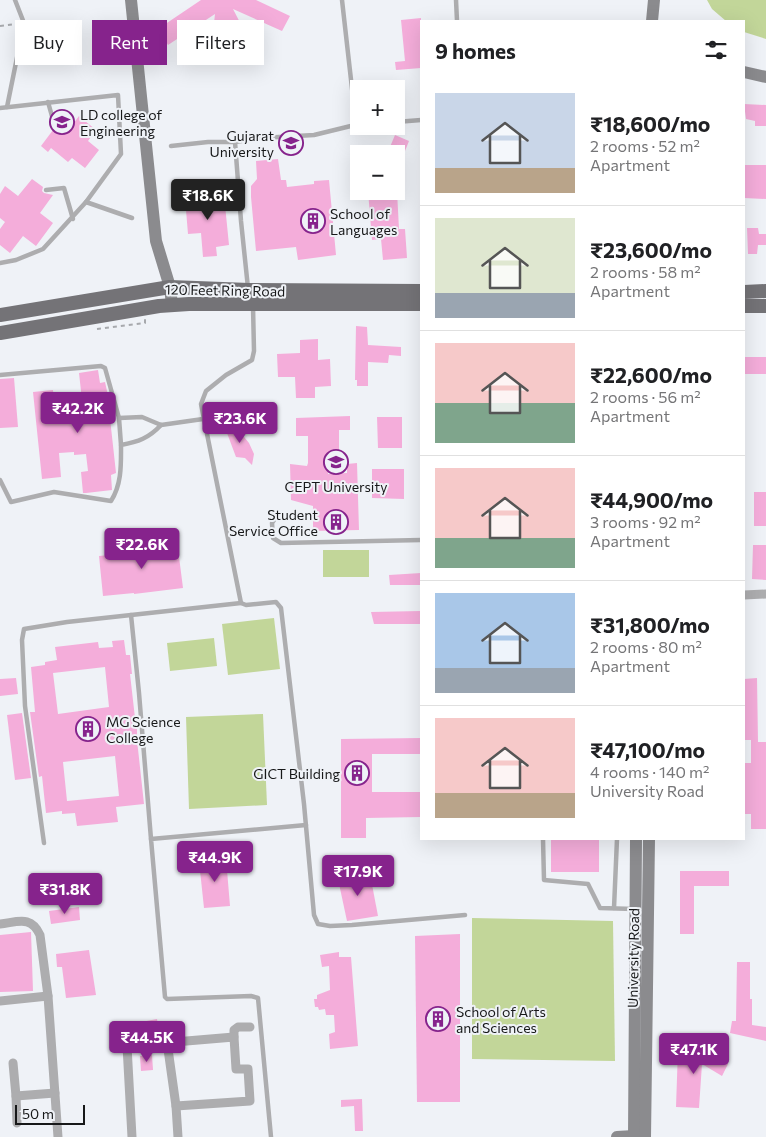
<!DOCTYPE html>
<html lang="en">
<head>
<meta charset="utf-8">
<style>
	body { margin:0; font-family:Commissioner,sans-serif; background:#f2f2f2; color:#202124; height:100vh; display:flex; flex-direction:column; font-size:19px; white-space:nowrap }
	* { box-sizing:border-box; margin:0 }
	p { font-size:16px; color:#757577 }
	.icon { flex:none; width:28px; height:28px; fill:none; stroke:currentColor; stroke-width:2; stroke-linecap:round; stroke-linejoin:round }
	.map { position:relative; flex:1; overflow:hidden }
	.details { position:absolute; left:420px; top:20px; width:325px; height:820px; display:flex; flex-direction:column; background:#fff; border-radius:0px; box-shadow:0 5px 20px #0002 }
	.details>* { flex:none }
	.guide { position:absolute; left:15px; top:20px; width:330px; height:45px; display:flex; gap:10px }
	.controls { position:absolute; left:350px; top:80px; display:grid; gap:10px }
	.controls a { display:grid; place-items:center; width:55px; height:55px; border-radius:0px; background:#fff; box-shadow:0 5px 20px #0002; font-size:25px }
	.scale { position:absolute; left:15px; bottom:12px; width:70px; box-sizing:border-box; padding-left:5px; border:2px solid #171819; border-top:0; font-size:14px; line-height:18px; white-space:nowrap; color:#171819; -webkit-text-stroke:4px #eff2f7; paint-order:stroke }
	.price { position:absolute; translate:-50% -42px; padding:0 11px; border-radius:5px; background:#86238c; color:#fff; font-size:16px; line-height:32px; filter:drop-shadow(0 1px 2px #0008) }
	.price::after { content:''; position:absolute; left:50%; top:30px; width:15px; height:11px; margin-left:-8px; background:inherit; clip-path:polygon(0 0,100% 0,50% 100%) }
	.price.selected { background:#222; color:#fff }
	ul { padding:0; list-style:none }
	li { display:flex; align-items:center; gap:15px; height:125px; padding:0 15px }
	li+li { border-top:1px solid #e0e0e0 }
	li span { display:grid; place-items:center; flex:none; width:140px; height:100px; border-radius:0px; color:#555 }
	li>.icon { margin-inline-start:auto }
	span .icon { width:60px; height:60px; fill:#fffc; stroke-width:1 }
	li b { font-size:21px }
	h2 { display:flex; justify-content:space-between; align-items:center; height:60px; padding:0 15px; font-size:21px }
	.pill { padding:0 18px; border-radius:0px; background:#fff; box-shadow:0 5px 20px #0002; font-size:18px; line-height:45px }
	.pill.selected { background:#86238c; color:#fff }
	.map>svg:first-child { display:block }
</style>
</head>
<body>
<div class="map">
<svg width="766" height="1137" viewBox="0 0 766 1137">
	<rect width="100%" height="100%" fill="#eff2f7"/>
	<g fill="#c2d699">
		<polygon points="707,0 766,0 766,39 744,32 744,21 726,21 712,9"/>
		<rect x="323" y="550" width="46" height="27"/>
		<polygon points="274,618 280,669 228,675 222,624"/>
		<polygon points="214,638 217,666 170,671 167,643"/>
		<polygon points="263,714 267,805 189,809 186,717"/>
		<polygon points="472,918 613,921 615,1061 472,1059"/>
	</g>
	<g fill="#f4adda" fill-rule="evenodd">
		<polygon points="201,0 256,0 290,16 282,31 233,9 248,38 259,43 254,55 214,58 209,61 201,48 212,41 215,14 168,45 158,29"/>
		<polygon points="421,18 421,68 396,70 395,62 405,61 401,20"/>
		<polygon points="744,104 766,105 766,126 755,126 755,121 746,119"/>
		<polygon points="79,116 96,130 88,141 99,150 85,168 72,158 68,162 51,148 48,152 41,146 53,130 58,129 58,123 60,120 70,128"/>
		<polygon points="395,135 409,141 397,171 396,154 387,154"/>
		<polygon points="278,159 281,180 286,180 287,187 314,184 314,181 329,180 336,255 298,260 296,247 256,251 251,197 251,186 257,179 256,161"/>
		<polygon points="744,165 766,165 766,199 744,198"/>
		<polygon points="32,179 43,187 42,191 44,193 53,195 40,213 53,223 36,246 23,236 10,253 0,245 0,229 5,222 0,218 0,194 5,186 18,196"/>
		<polygon points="212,184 214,206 225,205 229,245 216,247 217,256 203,257 201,233 188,234 186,210 195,209 193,186"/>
		<polygon points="368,191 397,191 399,229 405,229 407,258 383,260 381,239 372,240"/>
		<polygon points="747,228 758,228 759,234 766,234 766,245 758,245 757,254 748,254"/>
		<polygon points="356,326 367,327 368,345 401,347 401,356 389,355 388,363 368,362 368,386 357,386 357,380 355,380"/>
		<polygon points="318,339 318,360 330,359 331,386 315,387 315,398 296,398 295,377 278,377 277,354 300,353 300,340"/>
		<rect x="744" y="357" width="22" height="17"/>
		<polygon points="98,370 100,383 105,382 107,391 116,473 111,475 112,490 86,493 83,493 81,472 88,471 86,454 74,455 74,452 59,453 61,477 42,479 33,392 53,390 56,420 75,418 74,410 83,409 79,373"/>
		<polygon points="14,378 18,427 0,428 0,379"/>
		<polygon points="350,416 350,430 339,430 339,455 328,455 328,474 347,473 347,464 357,463 359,530 313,531 313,506 291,500 290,464 307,466 308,463 308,436 296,436 296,418"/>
		<polygon points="377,417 402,417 402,448 378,448"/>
		<polygon points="231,421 249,443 254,454 252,465 245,458 236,457 227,433"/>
		<polygon points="372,469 404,469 404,499 372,498"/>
		<rect x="754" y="492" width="12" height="34"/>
		<polygon points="177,541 183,588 134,594 134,593 103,596 99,556 129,553 128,547"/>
		<polygon points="753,545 766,545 766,580 752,579"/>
		<polygon points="421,573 421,585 390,585 389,575"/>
		<polygon points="421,611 421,624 374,624 371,612"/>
		<path d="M124 640 126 655H130L132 674H130L135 718 137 722V740L144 804 116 807 118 822 77 826 75 813 62 814V811L46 813 42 776 39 777 30 712H35L31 667 45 665V662L57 660 55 647 98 642 99 648 113 647 112 641ZM105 667 109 707 58 714 53 673ZM115 756 119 796 67 801 63 762Z"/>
		<polygon points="16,678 18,694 0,696 0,679"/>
		<polygon points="757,678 758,742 766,742 766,829 751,829 751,814 744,814 744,763 751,763 751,740 745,740 744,679"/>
		<polygon points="22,713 31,778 15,780 7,715"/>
		<polygon points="421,738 421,754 372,754 372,792 421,792 421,817 366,818 366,838 341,838 341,739"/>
		<rect x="551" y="839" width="48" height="33"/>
		<polygon points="226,858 230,906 204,908 199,861"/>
		<polygon points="680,871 729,871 729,886 694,886 694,934 680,934"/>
		<polygon points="370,874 378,916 347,921 338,879"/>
		<polygon points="79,907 80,920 51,924 49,911"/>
		<polygon points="31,932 33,991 0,992 0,935"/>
		<polygon points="460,934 460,1102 417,1102 415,936"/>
		<polygon points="89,950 96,995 66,998 62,967 57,967 56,954"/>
		<polygon points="339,952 339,957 351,957 358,1046 330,1049 329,1034 335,1032 334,1015 326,1015 325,1009 319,1010 318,1007 315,1007 314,999 317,999 317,995 330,990 329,966 322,967 320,955"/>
		<polygon points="737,962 750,962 750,999 752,999 752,1025 766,1027 766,1041 730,1033 732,1021 736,1021"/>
		<polygon points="157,1019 160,1037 142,1038 141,1031 138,1032 136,1023"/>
		<polygon points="678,1049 707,1049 728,1064 722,1076 702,1064 699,1108 676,1107"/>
		<polygon points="152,1055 153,1070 141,1071 140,1056"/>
		<polygon points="362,1099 363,1131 355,1131 354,1106 341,1107 341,1100"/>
	</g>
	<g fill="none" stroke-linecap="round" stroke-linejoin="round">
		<g stroke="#a7a9ad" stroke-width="2" stroke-dasharray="4 4" stroke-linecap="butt">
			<polyline points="0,26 17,24"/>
			<polyline points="97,329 145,323 145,319"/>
		</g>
		<g stroke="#adadaf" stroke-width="4.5">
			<polyline points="342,0 356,124"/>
			<polyline points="456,0 457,21"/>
			<polyline points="48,102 55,127"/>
			<polyline points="7,107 24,23 15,0"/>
			<polyline points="0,108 118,95 121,154 86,202 132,218"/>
			<polyline points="396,122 421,120"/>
			<polyline points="235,142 241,221 248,288"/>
			<polyline points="171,146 208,142 235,142 261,138 314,135 359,124"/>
			<polyline points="46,190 64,188 73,219"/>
			<polyline points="0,263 16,260 43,249 86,202"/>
			<polyline points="253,306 254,351 252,360 226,375 206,391 201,404 241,603 246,605 276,602 281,608 304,804 314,915 318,924 330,926 352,925 465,915"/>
			<polyline points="0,375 101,366 105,368 119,418 142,417 161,425 203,419"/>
			<polyline points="119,418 121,445"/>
			<path d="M0 480 11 502 54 492 111 501C122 484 121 464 121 445 138 442 149 438 161 425"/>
			<polyline points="296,517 276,517 272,523 273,538 281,543 421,540"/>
			<polyline points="131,615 139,693 151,839"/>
			<polyline points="543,839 544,880 588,884 600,908 634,909"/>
			<polyline points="44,843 25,706 22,640 24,629 67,622 241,603"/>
			<polyline points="614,908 617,839"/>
			<polyline points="271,1137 258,998 251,996 167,999 165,997 151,839 306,825"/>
		</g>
		<g stroke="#adadaf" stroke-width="9">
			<polyline points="744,595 766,594"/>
			<path d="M0 924C18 922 31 915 40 935L48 996 58 1137"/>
			<polyline points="0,1001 48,996"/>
			<polyline points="234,1037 234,1030 238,1027 250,1027"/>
			<polyline points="167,1042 176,1106"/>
			<polyline points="13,1063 16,1096 55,1093"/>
			<polyline points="16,1096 17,1123"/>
			<polyline points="132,1137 127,1046 234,1037 236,1069 248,1069 250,1101 176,1106 178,1137"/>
		</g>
		<g stroke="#8b8b8e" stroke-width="12">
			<polyline points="131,0 156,241 170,287 172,305"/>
			<polyline points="652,21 654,0"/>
			<polyline points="744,72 766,77"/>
			<polyline points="617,1137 634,1136"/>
			<polyline points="634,1137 636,839"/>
			<polyline points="645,1137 649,839"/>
		</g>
		<g stroke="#747377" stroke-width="14">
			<polyline points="744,292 766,291"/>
			<polyline points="744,306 766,306"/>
			<polyline points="0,315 170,287 249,290 421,291"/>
			<polyline points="0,333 159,306 189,304 421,304"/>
		</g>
	</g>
	<defs>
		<symbol id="university-ring" viewBox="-11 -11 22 22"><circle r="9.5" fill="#eff2f7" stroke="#86238c" stroke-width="1.5"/><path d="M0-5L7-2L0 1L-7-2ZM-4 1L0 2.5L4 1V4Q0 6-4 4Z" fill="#86238c"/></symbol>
		<symbol id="building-ring" viewBox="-11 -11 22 22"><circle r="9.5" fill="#eff2f7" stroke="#86238c" stroke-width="1.5"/><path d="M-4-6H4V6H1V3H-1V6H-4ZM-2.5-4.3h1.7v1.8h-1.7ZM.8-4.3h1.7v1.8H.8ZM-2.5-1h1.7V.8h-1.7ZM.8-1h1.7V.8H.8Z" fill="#86238c"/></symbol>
	</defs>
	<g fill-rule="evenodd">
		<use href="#university-ring" x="48" y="108" width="28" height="28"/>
		<use href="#university-ring" x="277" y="129" width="28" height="28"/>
		<use href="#building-ring" x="299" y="207" width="28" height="28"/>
		<use href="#university-ring" x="322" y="448" width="28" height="28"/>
		<use href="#building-ring" x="322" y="508" width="28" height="28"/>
		<use href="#building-ring" x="74" y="715" width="28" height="28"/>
		<use href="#building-ring" x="343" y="759" width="28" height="28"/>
		<use href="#building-ring" x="424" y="1005" width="28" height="28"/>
	</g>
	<g text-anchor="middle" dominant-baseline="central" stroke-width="4" stroke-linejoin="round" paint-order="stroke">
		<g font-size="14" fill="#171819" stroke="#eff2f7" text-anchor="start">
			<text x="80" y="114">LD college of<tspan x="80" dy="16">Engineering</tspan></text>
			<text x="274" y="135" text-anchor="end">Gujarat<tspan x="274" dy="16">University</tspan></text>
			<text x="330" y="213">School of<tspan x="330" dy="16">Languages</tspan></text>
			<text x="336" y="486" text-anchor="middle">CEPT University</text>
			<text x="318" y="514" text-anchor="end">Student<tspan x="318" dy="16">Service Office</tspan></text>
			<text x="106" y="721">MG Science<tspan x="106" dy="16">College</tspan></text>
			<text x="340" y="773" text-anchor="end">GICT Building</text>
			<text x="456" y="1011">School of Arts<tspan x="456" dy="16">and Sciences</tspan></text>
		</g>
		<g font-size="14" fill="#171819" stroke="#eff2f7">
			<text transform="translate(225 290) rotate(1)">120 Feet Ring Road</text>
			<text transform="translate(633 958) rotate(-89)">University Road</text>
		</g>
	</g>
</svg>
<div class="controls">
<a>+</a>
<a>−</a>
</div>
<div class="scale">50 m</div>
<b class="price selected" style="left:208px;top:221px">₹18.6K</b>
<b class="price" style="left:78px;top:434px">₹42.2K</b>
<b class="price" style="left:240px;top:444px">₹23.6K</b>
<b class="price" style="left:142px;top:570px">₹22.6K</b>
<b class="price" style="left:215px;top:883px">₹44.9K</b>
<b class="price" style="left:358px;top:897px">₹17.9K</b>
<b class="price" style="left:65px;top:915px">₹31.8K</b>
<b class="price" style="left:147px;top:1063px">₹44.5K</b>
<b class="price" style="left:694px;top:1075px">₹47.1K</b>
<div class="guide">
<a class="pill">Buy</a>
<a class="pill selected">Rent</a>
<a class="pill">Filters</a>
</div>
<section class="details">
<h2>9 homes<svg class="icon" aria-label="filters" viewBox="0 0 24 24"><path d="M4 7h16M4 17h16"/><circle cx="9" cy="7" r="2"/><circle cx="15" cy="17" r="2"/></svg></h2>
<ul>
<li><span style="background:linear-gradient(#c9d6e8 75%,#b9a48a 0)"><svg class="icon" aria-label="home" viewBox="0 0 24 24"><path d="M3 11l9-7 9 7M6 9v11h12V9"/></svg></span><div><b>₹18,600/mo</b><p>2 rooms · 52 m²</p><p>Apartment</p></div></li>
<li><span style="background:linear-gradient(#dfe7d0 75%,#9aa5b1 0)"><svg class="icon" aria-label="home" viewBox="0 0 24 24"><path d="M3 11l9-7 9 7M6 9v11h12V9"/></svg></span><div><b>₹23,600/mo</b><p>2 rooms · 58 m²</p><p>Apartment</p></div></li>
<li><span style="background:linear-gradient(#f6c9c9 60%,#7fa58c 0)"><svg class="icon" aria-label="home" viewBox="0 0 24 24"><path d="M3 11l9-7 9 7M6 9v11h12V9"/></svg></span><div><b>₹22,600/mo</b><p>2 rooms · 56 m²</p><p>Apartment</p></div></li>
<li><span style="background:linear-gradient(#f6c9c9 70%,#7fa58c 0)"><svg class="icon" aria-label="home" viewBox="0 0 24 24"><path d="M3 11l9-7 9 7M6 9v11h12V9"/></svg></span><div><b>₹44,900/mo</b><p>3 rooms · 92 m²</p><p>Apartment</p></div></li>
<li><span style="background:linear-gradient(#a9c7e8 75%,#9aa5b1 0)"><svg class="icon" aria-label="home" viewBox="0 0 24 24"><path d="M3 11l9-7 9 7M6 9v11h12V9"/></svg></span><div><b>₹31,800/mo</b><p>2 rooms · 80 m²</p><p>Apartment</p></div></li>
<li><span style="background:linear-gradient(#f6c9c9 75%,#b9a48a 0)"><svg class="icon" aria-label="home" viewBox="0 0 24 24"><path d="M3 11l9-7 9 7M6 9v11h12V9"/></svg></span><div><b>₹47,100/mo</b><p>4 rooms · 140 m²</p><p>University Road</p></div></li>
</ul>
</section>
</div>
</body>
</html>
